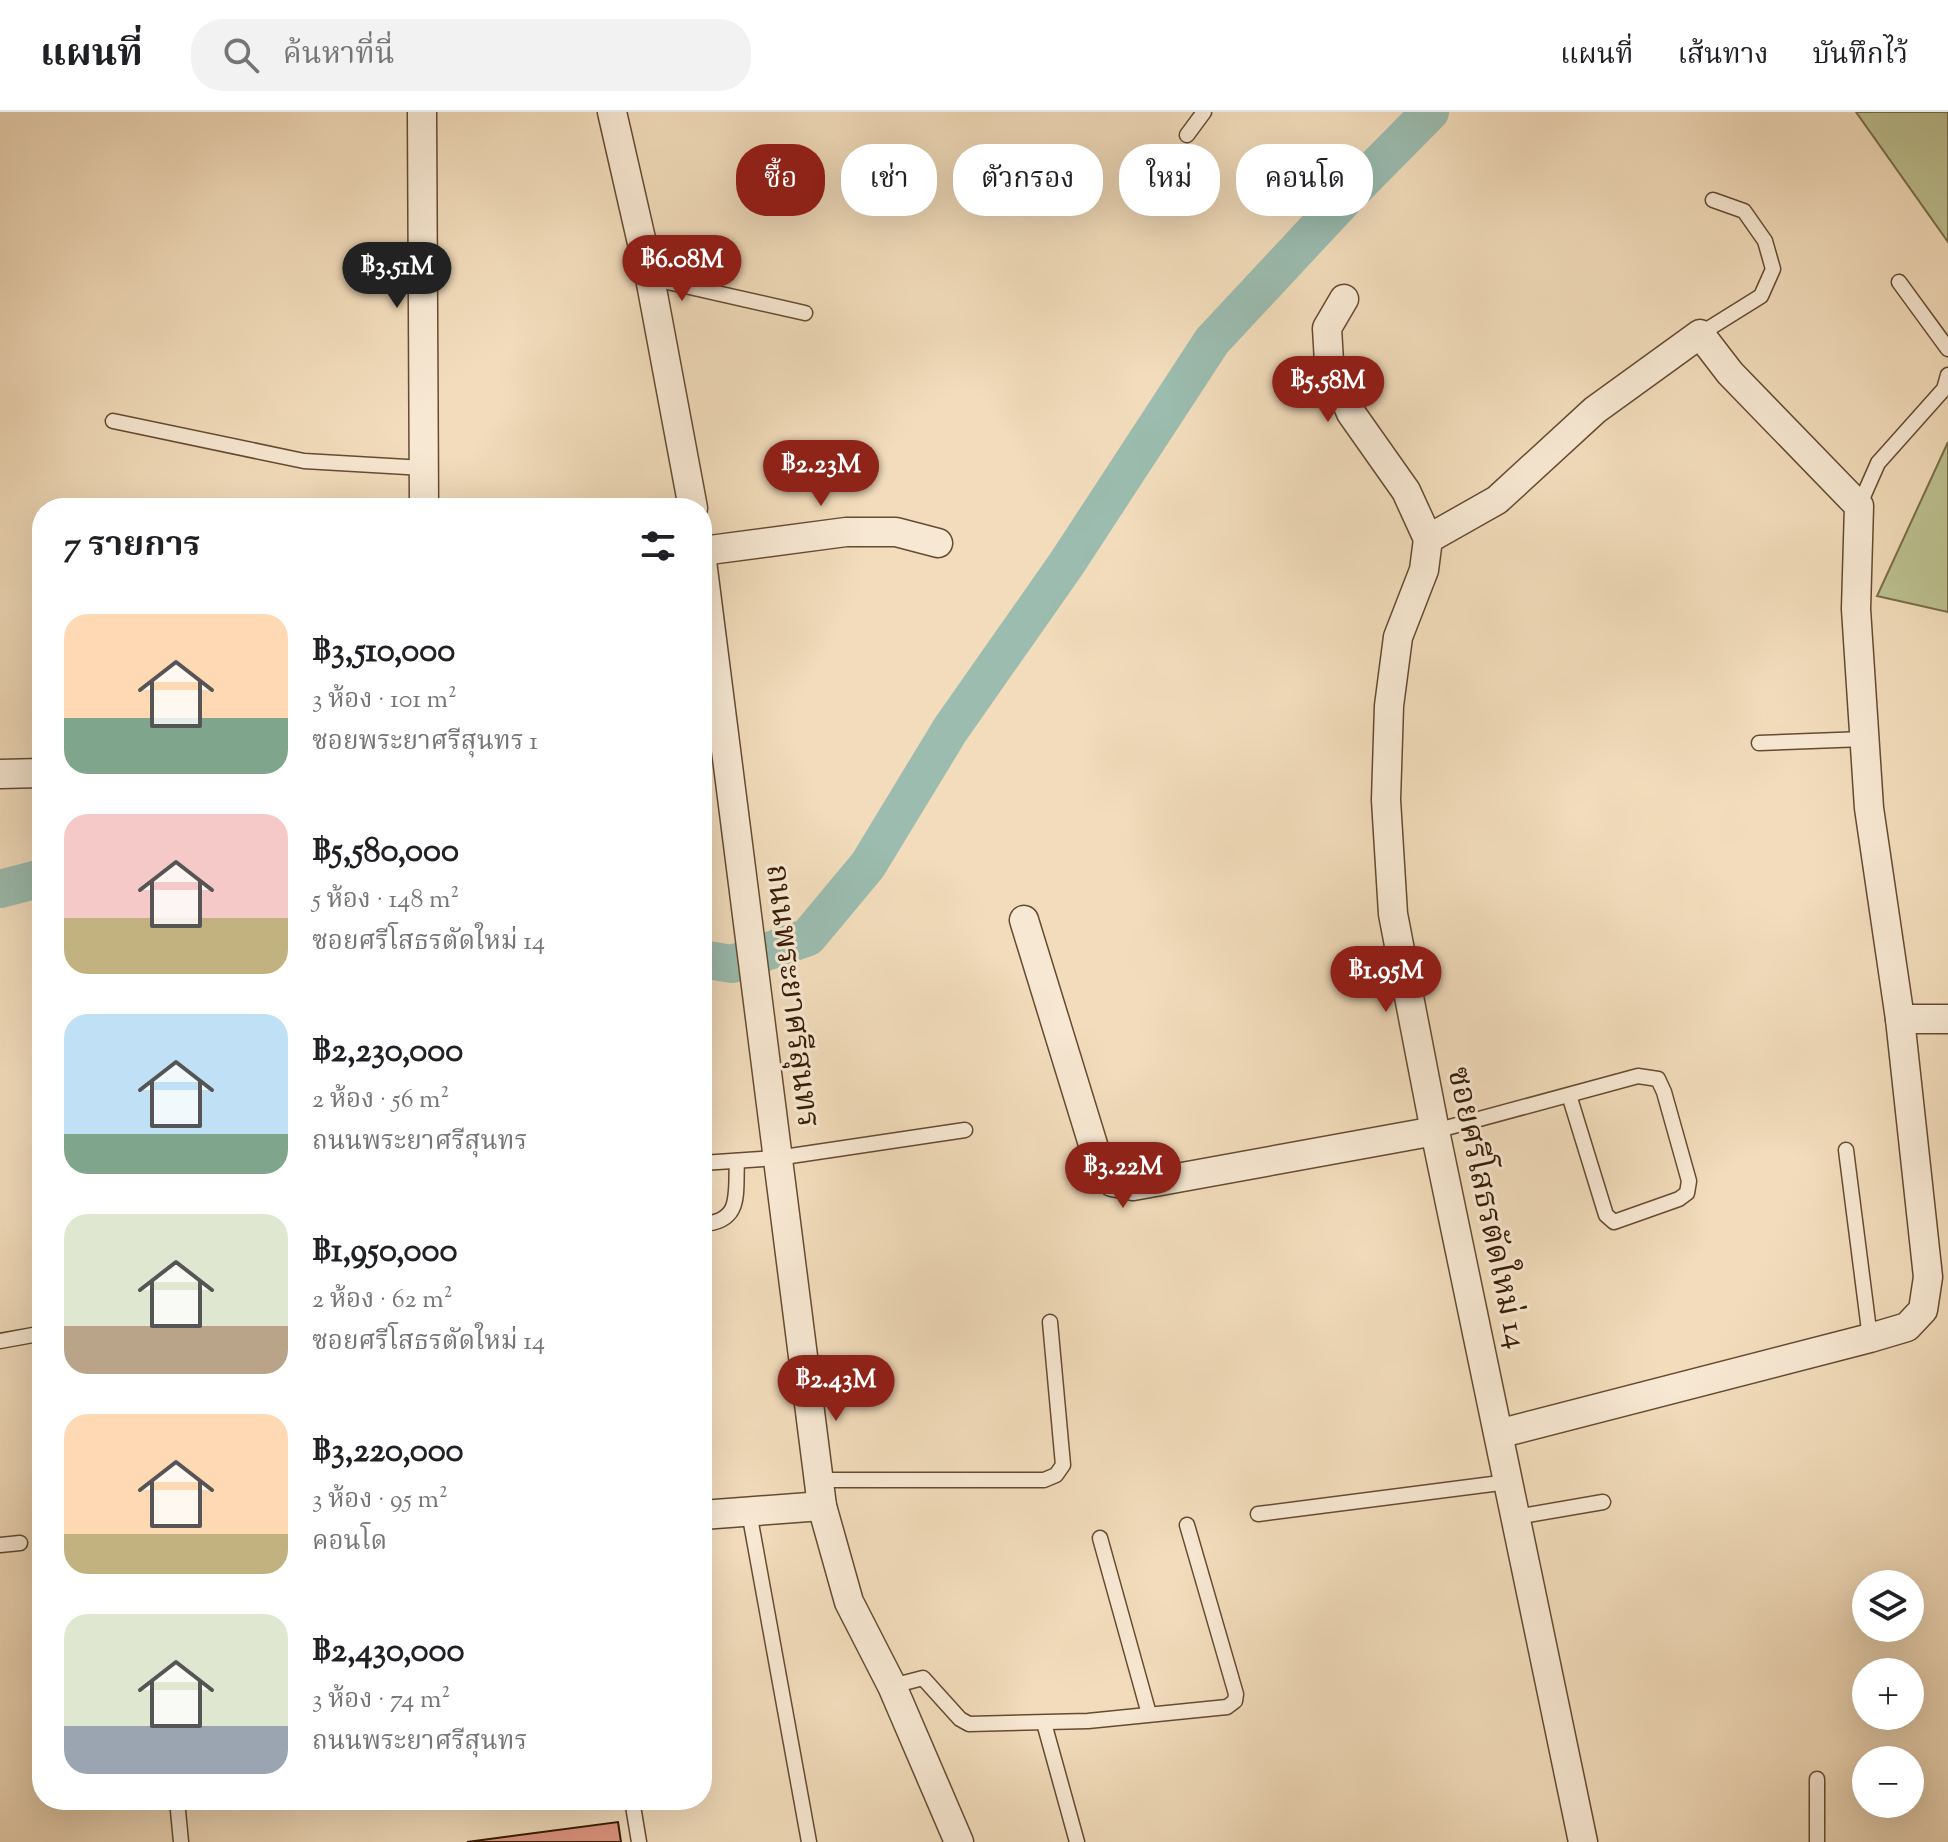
<!DOCTYPE html>
<html lang="th">
<head>
<meta charset="utf-8">
<style>
	body { margin:0; font-family:"Sorts Mill Goudy","Noto Serif Thai",serif; background:#f2f2f2; color:#202124; height:100vh; display:flex; flex-direction:column; font-size:30px; white-space:nowrap }
	* { box-sizing:border-box; margin:0 }
	p { font-size:26px; color:#757577 }
	.icon { flex:none; width:44px; height:44px; fill:none; stroke:currentColor; stroke-width:2; stroke-linecap:round; stroke-linejoin:round }
	.map { position:relative; flex:1; overflow:hidden }
	.details { position:absolute; left:32px; top:386px; width:680px; height:1312px; display:flex; flex-direction:column; background:#fff; border-radius:32px; box-shadow:0 8px 32px #0002 }
	.details>* { flex:none }
	.top-card { position:absolute; left:736px; top:32px; width:760px; height:72px; display:flex; gap:16px }
	.fabs { position:absolute; left:1852px; top:1458px; display:grid; gap:16px }
	.fabs a { display:grid; place-items:center; width:72px; height:72px; border-radius:50%; background:#fff; box-shadow:0 8px 32px #0002; font-size:40px }
	.price { position:absolute; translate:-50% -68px; padding:0 18px; border-radius:28px; background:#8f2418; color:#fff; font-size:26px; line-height:52px; filter:drop-shadow(0 2px 4px #0008) }
	.price::after { content:''; position:absolute; left:50%; top:48px; width:24px; height:18px; margin-left:-12px; background:inherit; clip-path:polygon(0 0,100% 0,50% 100%) }
	.price.active { background:#222; color:#fff }
	ul { padding:0; list-style:none }
	li { display:flex; align-items:center; gap:24px; height:200px; padding:0 32px }
	li span { display:grid; place-items:center; flex:none; width:224px; height:160px; border-radius:24px; color:#555 }
	li>.icon { margin-inline-start:auto }
	span .icon { width:96px; height:96px; fill:#fffc; stroke-width:1 }
	li b { font-size:34px }
	h2 { display:flex; justify-content:space-between; align-items:center; height:96px; padding:0 32px; font-size:34px }
	.pill { padding:0 28px; border-radius:32px; background:#fff; box-shadow:0 8px 32px #0002; font-size:28px; line-height:72px }
	.pill.active { background:#8f2418; color:#fff }
	header { display:flex; align-items:center; gap:48px; box-sizing:border-box; height:112px; padding:0 40px; background:#fff; border-bottom:2px solid #e0e0e0 }
	header strong { font-size:38px }
	nav { display:flex; gap:44px; margin-inline-start:auto; font-size:28px }
	.search { width:560px; height:72px; background:#f2f2f2; display:flex; align-items:center; gap:20px; box-sizing:border-box; padding:0 28px; border-radius:32px; color:#757577; font-size:30px }
	.map>svg:first-child { display:block }
</style>
</head>
<body>
<header>
<strong>แผนที่</strong>
<div class="search"><svg class="icon" aria-label="search" viewBox="0 0 24 24"><circle cx="10" cy="10" r="6"/><path d="M15 15l6 6"/></svg>ค้นหาที่นี่</div>
<nav><a>แผนที่</a><a>เส้นทาง</a><a>บันทึกไว้</a></nav>
</header>
<div class="map">
<svg width="1948" height="1730" viewBox="0 0 1948 1730">
	<rect width="100%" height="100%" fill="#f2dcbb"/>
	<filter id="stains"><feTurbulence type="fractalNoise" baseFrequency=".0025" numOctaves="4"/><feColorMatrix values="0 0 0 0 .2 0 0 0 0 .09 0 0 0 0 .02 0 0 0 .5 -.17"/></filter>
	<radialGradient id="worn" r=".72"><stop offset=".6" stop-color="#630" stop-opacity="0"/><stop offset="1" stop-color="#630" stop-opacity=".3"/></radialGradient>
	<g fill="#bcc090" stroke="#796e4a" stroke-width="2">
		<polygon points="1856,0 1948,0 1948,130"/>
		<polygon points="1948,330 1948,500 1877,484"/>
	</g>
	<g fill="none" stroke-linecap="round" stroke-linejoin="round">
		<g stroke="#9bbcaf" stroke-width="38">
			<polyline points="0,777 42,766"/>
			<polyline points="702,847 732,852 808,825 868,753 950,618 1067,451 1212,229 1349,82 1430,0"/>
		</g>
	</g>
	<polygon fill="#e19784" stroke="#361b03" stroke-width="2" points="618,1710 621,1730 467,1730"/>
	<g fill="none" stroke-linecap="round" stroke-linejoin="round">
		<defs>
			<g id="lane">
				<polyline points="1187,23 1204,0"/>
				<polyline points="650,166 805,201"/>
				<polyline points="1899,170 1948,237"/>
				<polyline points="1700,222 1761,184 1773,157 1765,129 1744,99 1713,88"/>
				<polyline points="113,309 304,349 424,356"/>
				<polyline points="1859,394 1878,351 1944,277 1948,263"/>
				<polyline points="1759,631 1864,627"/>
				<polyline points="1435,1019 1638,964 1658,967 1664,980 1689,1069 1687,1081 1679,1087 1614,1110 1606,1103 1569,983"/>
				<polyline points="1846,1038 1870,1226"/>
				<polyline points="702,1051 777,1046 965,1018"/>
				<path d="M702 1112C743 1110 735 1081 737 1049"/>
				<polyline points="0,1229 33,1223"/>
				<polyline points="817,1368 1044,1368 1056,1363 1063,1353 1050,1210"/>
				<polyline points="749,1400 809,1730"/>
				<polyline points="1258,1402 1508,1370"/>
				<polyline points="1516,1405 1603,1390"/>
				<polyline points="1100,1426 1149,1602"/>
				<polyline points="0,1433 20,1431"/>
				<polyline points="892,1574 923,1566 960,1607 969,1612 1088,1609 1227,1595 1235,1589 1236,1582 1187,1413"/>
				<polyline points="1044,1611 1077,1730"/>
				<polyline points="1817,1667 1817,1730"/>
				<polyline points="177,1688 181,1730"/>
				<polyline points="632,1688 639,1730"/>
			</g>
			<g id="street">
				<polyline points="422,0 424,396"/>
				<polyline points="612,0 650,166 693,396"/>
				<polyline points="1344,187 1327,216 1329,250 1351,301 1406,379 1428,427"/>
				<polyline points="702,439 846,420 896,420 938,431"/>
				<polyline points="702,449 822,1394 849,1490 892,1574 959,1730"/>
				<polyline points="0,662 42,661"/>
				<polyline points="1024,808 1099,1052 1112,1070 1133,1074 1435,1019"/>
				<polyline points="1900,907 1948,907"/>
				<polyline points="1498,1322 1870,1226 1907,1215 1923,1198 1928,1165 1900,907 1869,696 1856,497 1859,394 1730,261 1700,222 1595,298 1497,388 1428,427 1424,458 1398,525 1389,594 1386,688 1393,802 1435,1019 1583,1730"/>
				<polyline points="702,1403 822,1394"/>
			</g>
		</defs>
		<use href="#lane" stroke="#654b31" stroke-width="17"/>
		<use href="#street" stroke="#654b31" stroke-width="31"/>
		<use href="#lane" stroke="#f7e8d3" stroke-width="14"/>
		<use href="#street" stroke="#f7e8d3" stroke-width="28"/>
	</g>
	<g text-anchor="middle" dominant-baseline="central" stroke-width="6" stroke-linejoin="round" paint-order="stroke">
		<g font-size="32" fill="#361b03" stroke="#f7e8d3">
			<text transform="translate(791 884) rotate(83)">ถนนพระยาศรีสุนทร</text>
			<text transform="translate(1486 1096) rotate(78)">ซอยศรีโสธรตัดใหม่ 14</text>
		</g>
	</g>
	<rect width="100%" height="100%" filter="url(#stains)"/>
	<rect width="100%" height="100%" fill="url(#worn)"/>
</svg>
<div class="fabs">
<a><svg class="icon" aria-label="layers" viewBox="0 0 24 24"><path d="M12 4l9 5-9 5-9-5zM3 14l9 5 9-5"/></svg></a>
<a>+</a>
<a>−</a>
</div>
<b class="price" style="left:682px;top:191px">฿6.08M</b>
<b class="price active" style="left:397px;top:198px">฿3.51M</b>
<b class="price" style="left:1328px;top:312px">฿5.58M</b>
<b class="price" style="left:821px;top:396px">฿2.23M</b>
<b class="price" style="left:1386px;top:902px">฿1.95M</b>
<b class="price" style="left:1123px;top:1098px">฿3.22M</b>
<b class="price" style="left:836px;top:1311px">฿2.43M</b>
<div class="top-card">
<a class="pill active">ซื้อ</a>
<a class="pill">เช่า</a>
<a class="pill">ตัวกรอง</a>
<a class="pill">ใหม่</a>
<a class="pill">คอนโด</a>
</div>
<section class="details">
<h2>7 รายการ<svg class="icon" aria-label="filters" viewBox="0 0 24 24"><path d="M4 7h16M4 17h16"/><circle cx="9" cy="7" r="2"/><circle cx="15" cy="17" r="2"/></svg></h2>
<ul>
<li><span style="background:linear-gradient(#ffd9b3 65%,#7fa58c 0)"><svg class="icon" aria-label="home" viewBox="0 0 24 24"><path d="M3 11l9-7 9 7M6 9v11h12V9"/></svg></span><div><b>฿3,510,000</b><p>3 ห้อง · 101 m²</p><p>ซอยพระยาศรีสุนทร 1</p></div></li>
<li><span style="background:linear-gradient(#f6c9c9 65%,#c2b280 0)"><svg class="icon" aria-label="home" viewBox="0 0 24 24"><path d="M3 11l9-7 9 7M6 9v11h12V9"/></svg></span><div><b>฿5,580,000</b><p>5 ห้อง · 148 m²</p><p>ซอยศรีโสธรตัดใหม่ 14</p></div></li>
<li><span style="background:linear-gradient(#bfe0f5 75%,#7fa58c 0)"><svg class="icon" aria-label="home" viewBox="0 0 24 24"><path d="M3 11l9-7 9 7M6 9v11h12V9"/></svg></span><div><b>฿2,230,000</b><p>2 ห้อง · 56 m²</p><p>ถนนพระยาศรีสุนทร</p></div></li>
<li><span style="background:linear-gradient(#dfe7d0 70%,#b9a48a 0)"><svg class="icon" aria-label="home" viewBox="0 0 24 24"><path d="M3 11l9-7 9 7M6 9v11h12V9"/></svg></span><div><b>฿1,950,000</b><p>2 ห้อง · 62 m²</p><p>ซอยศรีโสธรตัดใหม่ 14</p></div></li>
<li><span style="background:linear-gradient(#ffd9b3 75%,#c2b280 0)"><svg class="icon" aria-label="home" viewBox="0 0 24 24"><path d="M3 11l9-7 9 7M6 9v11h12V9"/></svg></span><div><b>฿3,220,000</b><p>3 ห้อง · 95 m²</p><p>คอนโด</p></div></li>
<li><span style="background:linear-gradient(#dfe7d0 70%,#9aa5b1 0)"><svg class="icon" aria-label="home" viewBox="0 0 24 24"><path d="M3 11l9-7 9 7M6 9v11h12V9"/></svg></span><div><b>฿2,430,000</b><p>3 ห้อง · 74 m²</p><p>ถนนพระยาศรีสุนทร</p></div></li>
</ul>
</section>
</div>
</body>
</html>
